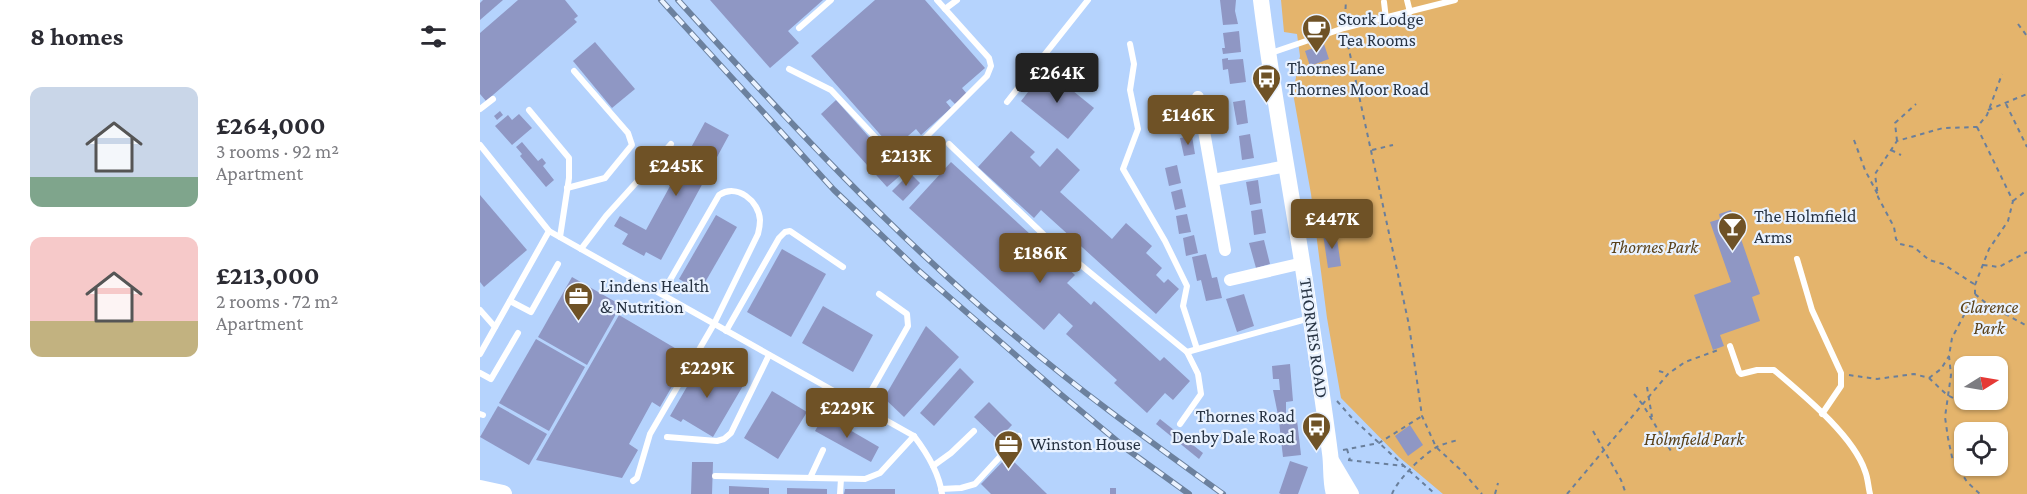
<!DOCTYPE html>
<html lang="en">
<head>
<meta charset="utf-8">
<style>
	body { margin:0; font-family:"Crimson Pro",serif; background:#f2f2f3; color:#2b2b33; height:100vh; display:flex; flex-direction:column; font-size:22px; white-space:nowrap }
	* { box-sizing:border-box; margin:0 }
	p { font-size:20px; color:#7c7c81 }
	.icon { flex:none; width:33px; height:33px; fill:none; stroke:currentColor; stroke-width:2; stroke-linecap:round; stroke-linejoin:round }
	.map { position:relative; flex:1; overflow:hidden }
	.side { display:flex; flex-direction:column; background:#fff; width:480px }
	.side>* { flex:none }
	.needle { width:39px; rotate:79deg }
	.fabs { position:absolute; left:1474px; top:356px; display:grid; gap:12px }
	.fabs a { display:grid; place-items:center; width:54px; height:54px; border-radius:12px; background:#fff; box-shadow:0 2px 4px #0004; font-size:30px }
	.price { position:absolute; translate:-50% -51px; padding:0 14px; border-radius:6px; background:#6f5226; color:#fff; font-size:20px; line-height:39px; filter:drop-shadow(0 2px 3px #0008) }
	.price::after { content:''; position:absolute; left:50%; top:36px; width:18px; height:14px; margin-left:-9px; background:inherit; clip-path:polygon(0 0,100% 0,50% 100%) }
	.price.on { background:#222; color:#fff }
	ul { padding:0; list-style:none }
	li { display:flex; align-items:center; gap:18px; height:150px; padding:0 30px }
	li span { display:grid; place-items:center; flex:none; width:168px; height:120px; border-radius:12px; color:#555 }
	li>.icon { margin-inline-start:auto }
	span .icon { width:72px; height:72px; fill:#fffc; stroke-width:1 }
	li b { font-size:26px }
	h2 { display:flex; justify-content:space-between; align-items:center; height:72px; padding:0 30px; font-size:26px }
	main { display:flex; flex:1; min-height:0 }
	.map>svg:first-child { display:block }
</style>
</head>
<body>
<main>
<section class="side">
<h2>8 homes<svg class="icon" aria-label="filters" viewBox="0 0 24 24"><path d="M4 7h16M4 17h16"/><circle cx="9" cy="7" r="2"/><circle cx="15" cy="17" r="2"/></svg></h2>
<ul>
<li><span style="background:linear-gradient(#c9d6e8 75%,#7fa58c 0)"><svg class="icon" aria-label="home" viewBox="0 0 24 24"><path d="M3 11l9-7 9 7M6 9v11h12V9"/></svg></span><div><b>£264,000</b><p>3 rooms · 92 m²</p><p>Apartment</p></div></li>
<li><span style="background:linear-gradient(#f6c9c9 70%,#c2b280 0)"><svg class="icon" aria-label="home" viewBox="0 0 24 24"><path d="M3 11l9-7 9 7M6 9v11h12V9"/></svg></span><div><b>£213,000</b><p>2 rooms · 72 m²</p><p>Apartment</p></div></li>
</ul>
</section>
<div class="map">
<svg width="1547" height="494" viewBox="0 0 1547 494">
	<rect width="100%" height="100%" fill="#b5d3fd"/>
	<path fill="#e4b46c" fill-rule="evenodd" d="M801 0H1547V494H963L919 457 861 398 847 318 831 194 813 93 820 56 817 34 804 32ZM1485 366H1518V399H1485ZM1485 432H1518V465H1485Z"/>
	<g fill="#8f97c4">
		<polygon points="3,0 23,0 0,20 0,3"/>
		<polygon points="38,0 85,0 98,16 94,19 97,22 6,101 0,94 0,33"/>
		<polygon points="230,0 343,0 308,31 319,43 290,68"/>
		<polygon points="395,0 445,0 505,68 482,88 487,94 475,104 470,99 466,102 471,108 441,135 436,129 413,149 331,56"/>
		<polygon points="740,0 756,0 755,11 758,24 743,25"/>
		<polygon points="759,31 761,52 743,54 742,48 745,48 743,33"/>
		<polygon points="115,42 155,89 132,108 93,61"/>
		<polygon points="844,44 849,59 830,66 825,51"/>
		<polygon points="748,58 748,60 763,59 766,82 750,84 748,69 743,70 742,59"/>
		<polygon points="566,69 614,108 588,139 541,101"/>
		<polygon points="356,100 422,174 407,187 341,114"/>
		<polygon points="765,100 768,123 757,125 753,102"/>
		<polygon points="707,109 710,127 699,129 696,111"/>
		<polygon points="20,111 23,115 17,120 14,116"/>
		<polygon points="39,114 52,128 32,145 15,126 28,115 32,120"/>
		<polygon points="225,122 249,135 181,260 166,252 164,256 142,244 148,234 134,226 140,216 166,230"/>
		<polygon points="531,131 555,152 550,157 560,167 577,148 600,170 580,192 632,239 646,223 672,246 666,253 682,268 676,275 684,283 688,279 699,289 676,314 561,210 554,218 498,167"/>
		<polygon points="770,134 774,158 762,160 759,136"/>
		<polygon points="712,136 715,154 704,156 700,138"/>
		<polygon points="42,142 58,161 62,158 66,163 63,166 74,180 66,187 40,156 42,154 36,147"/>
		<polygon points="471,162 595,275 587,283 611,305 614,301 680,361 684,357 710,381 693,400 685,393 667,413 634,383 637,380 586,334 593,326 579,313 564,330 429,208"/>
		<polygon points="697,165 701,183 689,186 685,168"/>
		<polygon points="430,173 440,183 423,201 412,191"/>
		<polygon points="778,180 781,203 770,205 766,182"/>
		<polygon points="702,189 706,207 695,210 691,192"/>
		<polygon points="0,195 47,250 4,287 0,282"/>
		<polygon points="782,209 786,233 774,235 771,211"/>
		<polygon points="1251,210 1280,294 1272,297 1280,321 1240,335 1244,346 1233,350 1214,295 1251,282 1230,222 1240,219 1239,214"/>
		<polygon points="707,214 711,232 699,234 696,216"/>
		<polygon points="236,215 257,227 220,291 199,279"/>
		<polygon points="856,232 861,266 848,268 843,234"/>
		<polygon points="714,235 718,253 706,256 703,238"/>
		<polygon points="784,240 790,264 776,268 769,243"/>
		<polygon points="302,249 346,274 311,337 267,312"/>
		<polygon points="726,254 732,278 737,277 742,298 726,301 721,280 717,281 712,257"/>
		<polygon points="92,277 141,305 107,365 58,337"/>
		<polygon points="764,294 774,326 757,332 746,299"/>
		<polygon points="343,306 393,335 373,372 322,343"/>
		<polygon points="139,315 205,354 200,363 196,361 186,379 194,383 180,407 172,402 149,444 158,450 142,478 56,460"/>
		<polygon points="446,326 479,357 424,417 404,398"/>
		<polygon points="56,339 105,367 69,431 19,403"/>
		<polygon points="810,364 813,401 806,402 806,415 798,415 793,390 800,390 799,379 793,379 792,366"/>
		<polygon points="231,365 264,384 233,437 203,419 201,422 190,416 219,366 227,371"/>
		<polygon points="480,368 494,382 454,426 440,413"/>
		<polygon points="292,391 327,412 298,459 264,438"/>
		<polygon points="509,402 532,425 518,440 494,417"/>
		<polygon points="18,406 67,434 49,465 0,437"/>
		<polygon points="344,415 399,447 391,462 335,431"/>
		<polygon points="680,419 723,453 719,459 676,424"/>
		<polygon points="817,420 821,455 803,457 799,422"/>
		<polygon points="930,425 943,445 928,456 915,436"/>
		<polygon points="528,456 567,494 511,494 501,484"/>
		<polygon points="810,461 828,467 818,494 801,494 799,493"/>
		<polygon points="212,462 233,462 232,494 211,494"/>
		<polygon points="249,486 289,488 289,494 249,494"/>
		<polygon points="307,488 347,489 347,494 307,494"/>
		<rect x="630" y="488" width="6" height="6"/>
		<polygon points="365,489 415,489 415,494 364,494"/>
	</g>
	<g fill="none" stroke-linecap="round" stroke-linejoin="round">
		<g stroke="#6a7f9b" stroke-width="2" stroke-dasharray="4.5 4.5" stroke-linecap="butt">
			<polyline points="865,18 866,0"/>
			<polyline points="1538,24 1547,36"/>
			<polyline points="866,36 929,325 942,416 956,447 984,473 1002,494"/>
			<polyline points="1526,104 1547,147"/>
			<polyline points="1508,110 1547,94"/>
			<polyline points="1497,127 1533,201 1528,221 1509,249 1495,285 1495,294 1472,338 1469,356 1471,375 1465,417 1468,438 1472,457 1487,482 1500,494"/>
			<polyline points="1374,140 1385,170 1398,195"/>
			<polyline points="1417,141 1415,123 1436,104"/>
			<polyline points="892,150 913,145"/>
			<polyline points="1411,150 1421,155"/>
			<polyline points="1533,201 1547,190"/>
			<polyline points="1503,265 1519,267 1547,252"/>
			<polyline points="1494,284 1463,264 1449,260 1434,247 1420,244 1416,239 1414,227 1398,197 1395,174 1417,141 1463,128 1497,127 1507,115 1522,74"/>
			<polyline points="1495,294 1507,304 1547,326"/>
			<polyline points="1179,371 1188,374"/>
			<polyline points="1369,375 1397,379 1434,374 1449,378 1467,395 1482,402"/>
			<polyline points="1449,378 1461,369 1469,356"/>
			<polyline points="1167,387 1172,417"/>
			<polyline points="1154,394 1163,405 1191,451"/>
			<polyline points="857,401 871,417 924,466"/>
			<polyline points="1113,431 1141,480 1146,494"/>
			<polyline points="867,449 870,460"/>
			<polyline points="863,450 899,443 942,416"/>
			<polyline points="868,460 924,466 955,494"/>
			<path d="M912 494C918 479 941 457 955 448 962 444 971 442 978 440"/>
			<polyline points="1015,494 1018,483"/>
			<polyline points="1087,494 1188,374 1205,362 1241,349"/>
		</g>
		<g stroke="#fff" stroke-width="6">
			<polyline points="927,0 930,12"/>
			<polyline points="904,2 906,19"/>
			<polyline points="465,9 477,0"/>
			<polyline points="319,28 351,0"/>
			<polyline points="650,44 654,64 650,90 658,129 643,169 685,241 707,286 703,306 717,349"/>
			<polyline points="791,53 864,28 975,0"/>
			<polyline points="309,69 351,90 412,155 421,148 438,145 507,76 511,66 509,58 457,0"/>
			<polyline points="527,102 608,0"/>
			<polyline points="0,109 13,99"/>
			<polyline points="49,110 89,158 89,178 80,237"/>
			<polyline points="469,144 563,234 707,352 718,374 721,394 700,424"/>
			<path d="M0 145 69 231 434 436C447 453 459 472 462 494"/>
			<polyline points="87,188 125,178 152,145 148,133 94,71"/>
			<polyline points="101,249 126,216 191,144"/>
			<polyline points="1317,259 1332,310 1361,373 1361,386 1342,414"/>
			<polyline points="30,301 51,312 78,264"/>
			<polyline points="0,310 15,327"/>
			<polyline points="246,331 299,238 305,232 310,231 363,267"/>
			<path d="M1250 346 1259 372 1261 374 1277 370H1294C1322 394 1373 435 1385 471 1388 478 1388 486 1390 494"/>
			<polyline points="707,352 830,318"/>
			<polyline points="0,354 69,231"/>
			<polyline points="0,373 11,379 38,333"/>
			<polyline points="382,407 428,326 427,314 399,294"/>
			<polyline points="0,414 3,415"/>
			<polyline points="187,437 237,441 244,439 251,433 289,355"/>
			<polyline points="453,466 471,453 494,431"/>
			<polyline points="235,476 385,479 400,473 434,436"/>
			<polyline points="330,478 343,450"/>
			<path d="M153 481 157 478 170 434 234 324 278 234C279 230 280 224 280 220 279 201 257 183 239 195L182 294"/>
			<polyline points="461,489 481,488 495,484 539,436"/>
			<polyline points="360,494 361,479"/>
		</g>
		<g stroke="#fff" stroke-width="12">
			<polyline points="718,97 745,250"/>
			<polyline points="733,180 807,166"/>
			<polyline points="750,280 823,263"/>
		</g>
		<g stroke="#fff" stroke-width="16">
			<path d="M781 0C794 105 815 209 830 314 837 361 844 407 850 453 852 467 850 481 854 494"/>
			<polyline points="852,462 871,494"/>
		</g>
		<polyline stroke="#fff" stroke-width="18" points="0,489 23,494"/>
		<defs>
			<g id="rail">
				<polyline points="181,0 354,190 438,270 578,392 648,450 709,494"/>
				<path d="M198 0C306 119 416 238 540 340 605 395 674 444 743 494"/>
			</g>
		</defs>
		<use href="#rail" stroke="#6c819e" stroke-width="6"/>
		<use href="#rail" stroke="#e9f2ff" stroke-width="4" stroke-dasharray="11" stroke-linecap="butt"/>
	</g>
	<defs>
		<symbol id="cafe-pin" viewBox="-11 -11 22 30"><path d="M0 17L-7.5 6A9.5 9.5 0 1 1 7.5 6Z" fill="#6f5226" stroke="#e9f2ff"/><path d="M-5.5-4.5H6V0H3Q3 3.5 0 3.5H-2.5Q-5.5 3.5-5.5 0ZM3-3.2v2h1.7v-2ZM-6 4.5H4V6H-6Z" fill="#fff"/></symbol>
		<symbol id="bus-pin" viewBox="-11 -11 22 30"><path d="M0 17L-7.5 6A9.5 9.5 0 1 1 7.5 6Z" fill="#6f5226" stroke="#e9f2ff"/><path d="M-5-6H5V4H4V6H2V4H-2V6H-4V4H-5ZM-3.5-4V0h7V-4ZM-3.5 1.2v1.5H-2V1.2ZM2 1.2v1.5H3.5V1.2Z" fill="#fff"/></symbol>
		<symbol id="bar-pin" viewBox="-11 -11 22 30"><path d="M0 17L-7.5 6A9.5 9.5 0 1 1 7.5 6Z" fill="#6f5226" stroke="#e9f2ff"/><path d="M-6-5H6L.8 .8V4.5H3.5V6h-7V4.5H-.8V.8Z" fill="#fff"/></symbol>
		<symbol id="office-pin" viewBox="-11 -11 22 30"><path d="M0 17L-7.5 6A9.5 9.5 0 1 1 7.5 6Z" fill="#6f5226" stroke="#e9f2ff"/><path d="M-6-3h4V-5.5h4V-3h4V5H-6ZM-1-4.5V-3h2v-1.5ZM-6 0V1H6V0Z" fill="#fff"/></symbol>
	</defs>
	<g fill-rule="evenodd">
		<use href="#cafe-pin" x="820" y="12" width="33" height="45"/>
		<use href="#bus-pin" x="770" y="62" width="33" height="45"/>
		<use href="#bar-pin" x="1236" y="210" width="33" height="45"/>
		<use href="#office-pin" x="82" y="280" width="33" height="45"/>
		<use href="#bus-pin" x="820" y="410" width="33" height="45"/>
		<use href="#office-pin" x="512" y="428" width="33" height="45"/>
	</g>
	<g text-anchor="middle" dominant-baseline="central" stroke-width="4.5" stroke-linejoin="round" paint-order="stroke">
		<g font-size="18" fill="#273343" stroke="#e9f2ff" text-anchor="start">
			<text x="858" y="19">Stork Lodge<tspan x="858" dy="21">Tea Rooms</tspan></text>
			<text x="807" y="68">Thornes Lane<tspan x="807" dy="21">Thornes Moor Road</tspan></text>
			<text x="1274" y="216">The Holmfield<tspan x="1274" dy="21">Arms</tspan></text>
			<text x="120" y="286">Lindens Health<tspan x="120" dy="21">&amp; Nutrition</tspan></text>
			<text x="815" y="416" text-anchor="end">Thornes Road<tspan x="815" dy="21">Denby Dale Road</tspan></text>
			<text x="550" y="444">Winston House</text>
		</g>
		<g font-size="18" font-style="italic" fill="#5a4119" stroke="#e9f2ff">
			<text x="1174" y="247">Thornes Park</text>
			<text x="1509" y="307">Clarence<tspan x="1509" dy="21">Park</tspan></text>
			<text x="1214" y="439">Holmfield Park</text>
		</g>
		<g font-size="18" fill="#273343" stroke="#e9f2ff">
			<text transform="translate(834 338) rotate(82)">THORNES ROAD</text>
		</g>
	</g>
</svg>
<div class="fabs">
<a><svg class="needle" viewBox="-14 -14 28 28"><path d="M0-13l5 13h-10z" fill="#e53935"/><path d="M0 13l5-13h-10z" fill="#7c7c81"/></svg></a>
<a><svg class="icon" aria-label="locate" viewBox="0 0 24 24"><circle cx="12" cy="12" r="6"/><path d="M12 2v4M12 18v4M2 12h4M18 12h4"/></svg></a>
</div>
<b class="price on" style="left:577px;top:104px">£264K</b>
<b class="price" style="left:708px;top:146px">£146K</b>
<b class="price" style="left:426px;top:187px">£213K</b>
<b class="price" style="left:196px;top:197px">£245K</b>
<b class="price" style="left:852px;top:250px">£447K</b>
<b class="price" style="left:560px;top:284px">£186K</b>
<b class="price" style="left:227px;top:399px">£229K</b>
<b class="price" style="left:367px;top:439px">£229K</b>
</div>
</main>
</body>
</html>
